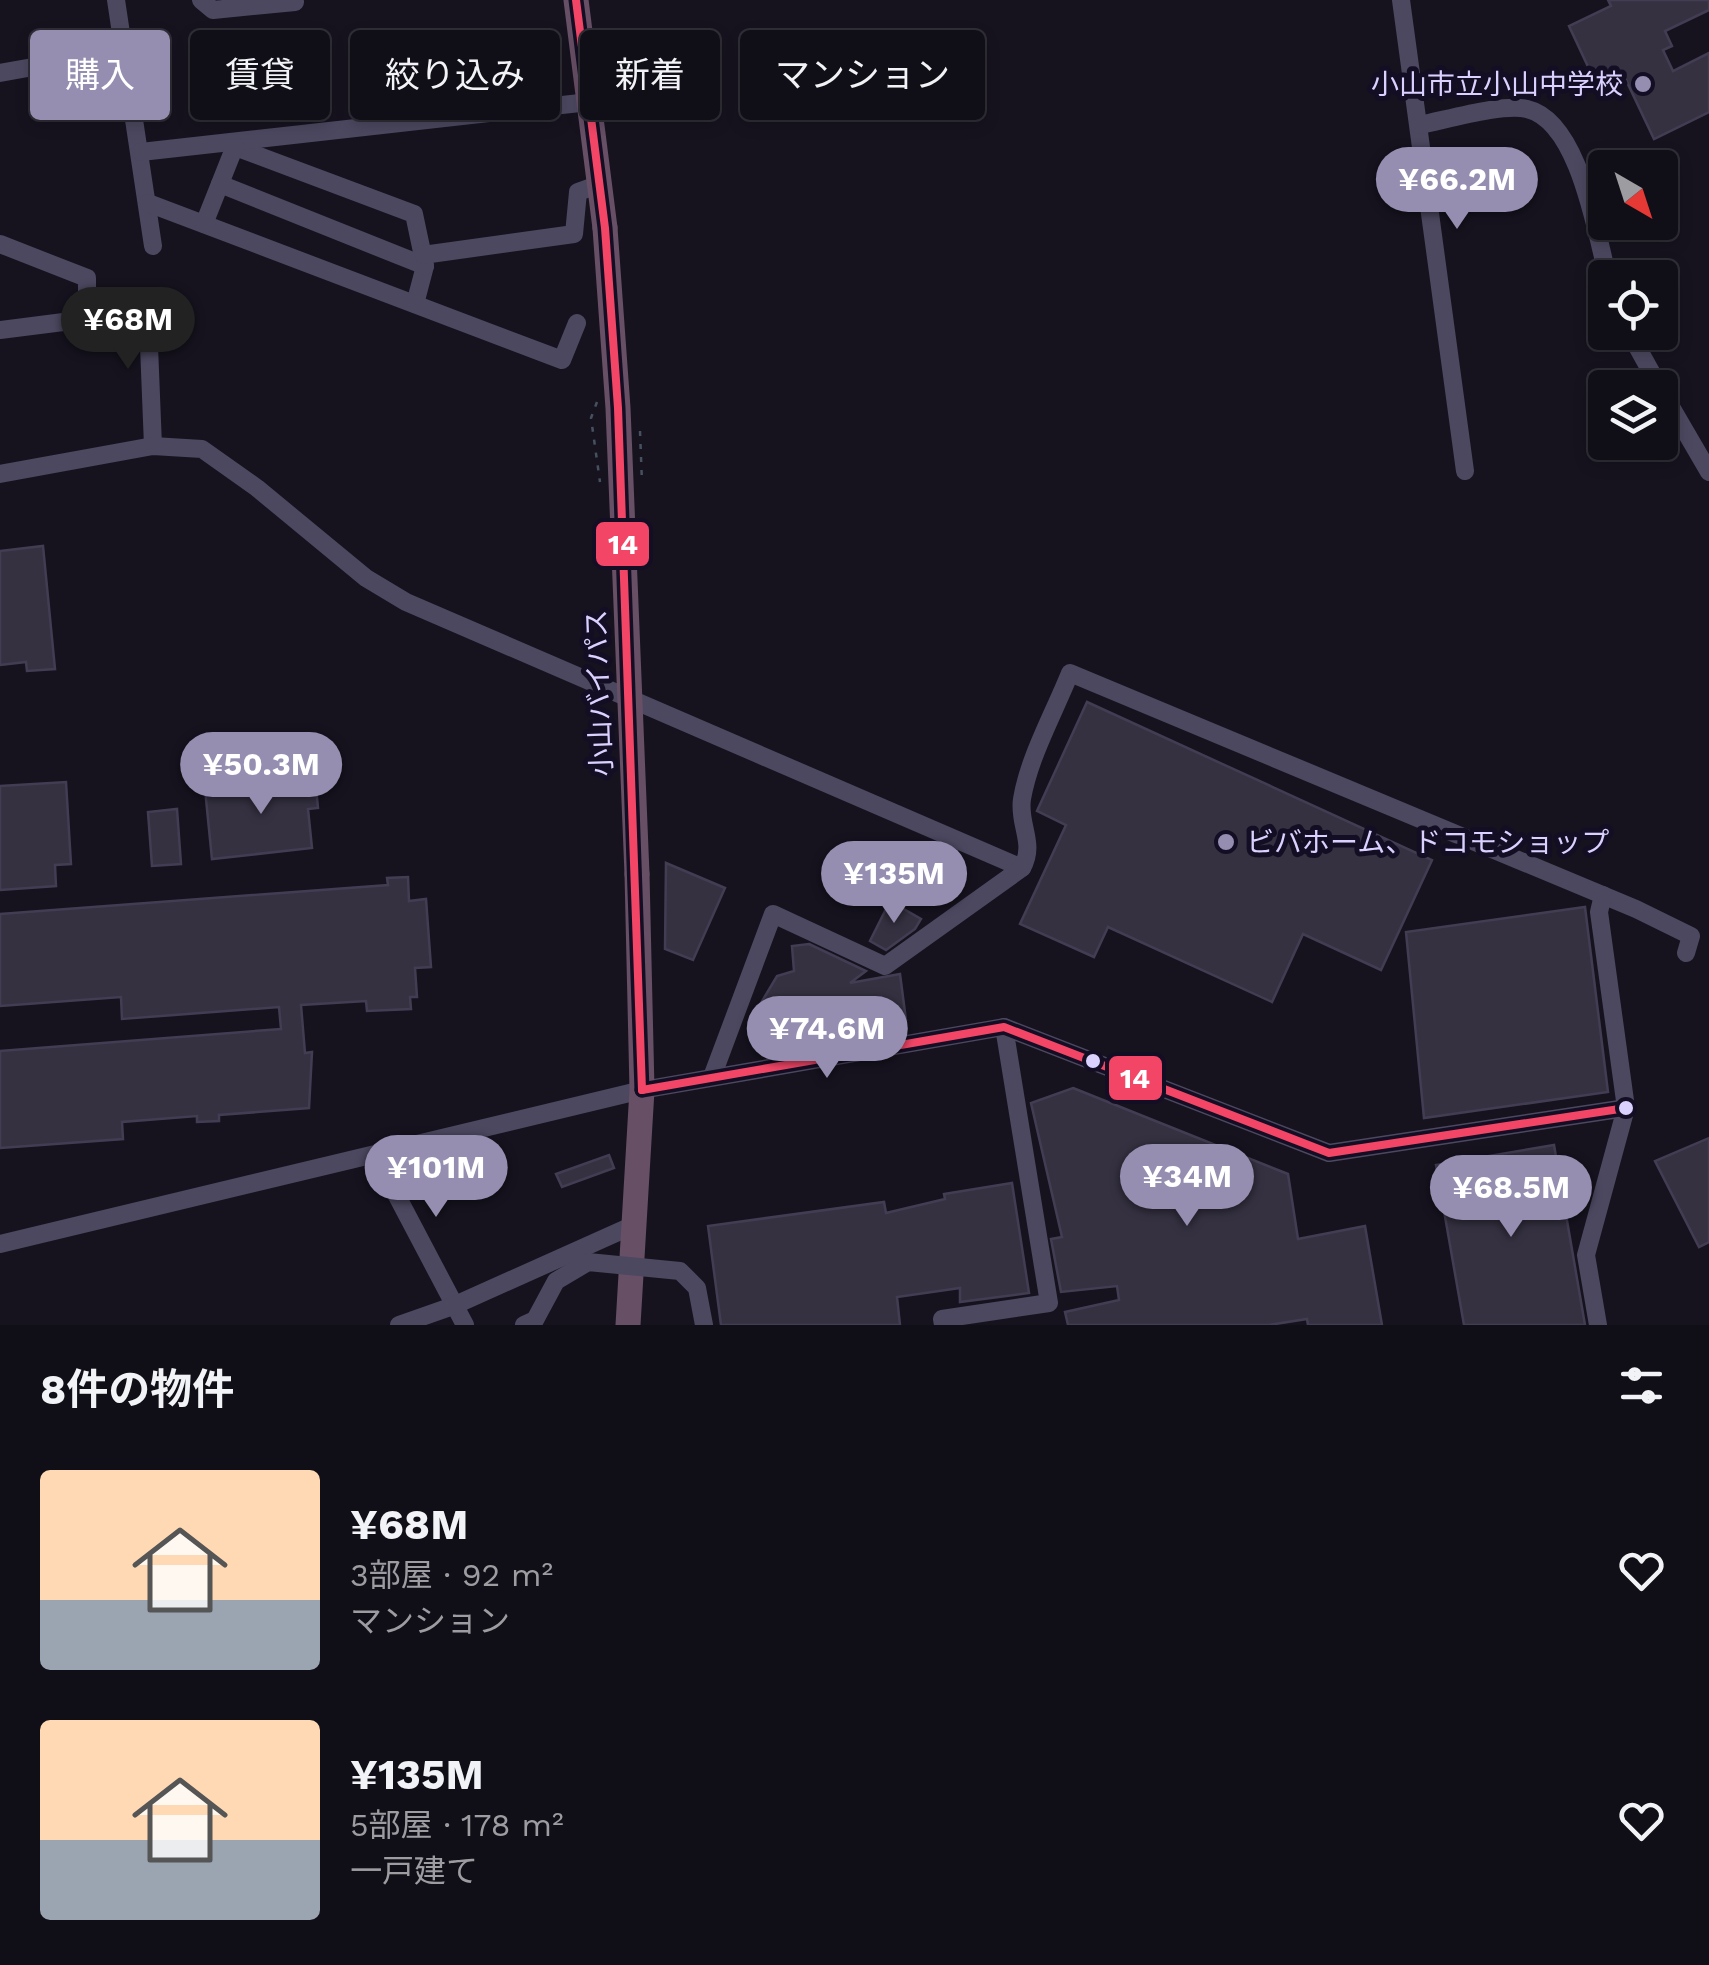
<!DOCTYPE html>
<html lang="ja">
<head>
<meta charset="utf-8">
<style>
	body { margin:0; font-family:"Work Sans","Noto Sans JP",sans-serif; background:#191720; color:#f1f3f6; height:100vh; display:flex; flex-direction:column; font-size:38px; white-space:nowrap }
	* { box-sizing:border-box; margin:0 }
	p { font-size:32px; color:#9c9ca1 }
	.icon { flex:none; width:55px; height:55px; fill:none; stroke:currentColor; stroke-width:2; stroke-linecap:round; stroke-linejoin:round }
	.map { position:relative; height:1325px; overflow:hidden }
	.sheet { display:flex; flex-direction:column; background:#100e17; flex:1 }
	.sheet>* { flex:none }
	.top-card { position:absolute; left:30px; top:30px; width:1000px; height:90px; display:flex; gap:20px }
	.needle { width:65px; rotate:141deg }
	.buttons { position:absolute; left:1588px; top:150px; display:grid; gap:20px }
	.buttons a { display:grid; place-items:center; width:90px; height:90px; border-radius:10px; background:#100e17; box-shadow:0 5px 15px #0003,0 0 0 2px #302e36; font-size:50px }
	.price { position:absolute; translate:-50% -85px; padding:0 22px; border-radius:35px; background:#958eb1; color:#fff; font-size:32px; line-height:65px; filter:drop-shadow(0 2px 5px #0008) }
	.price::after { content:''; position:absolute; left:50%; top:60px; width:30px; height:22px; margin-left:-15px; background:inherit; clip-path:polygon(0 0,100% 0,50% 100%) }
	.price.current { background:#222; color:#fff }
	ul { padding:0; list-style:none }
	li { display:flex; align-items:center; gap:30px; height:250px; padding:0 40px }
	li span { display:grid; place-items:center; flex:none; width:280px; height:200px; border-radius:10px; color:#555 }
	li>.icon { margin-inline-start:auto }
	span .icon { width:120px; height:120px; fill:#fffc; stroke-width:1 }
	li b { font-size:42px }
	h2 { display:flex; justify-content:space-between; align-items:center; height:120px; padding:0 40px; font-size:42px }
	.tag { padding:0 35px; border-radius:10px; background:#100e17; box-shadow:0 5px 15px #0003,0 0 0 2px #302e36; font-size:35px; line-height:90px }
	.tag.current { background:#958eb1; color:#fff }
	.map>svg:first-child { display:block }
</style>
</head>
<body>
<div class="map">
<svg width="1709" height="1325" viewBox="0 0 1709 1325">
	<rect width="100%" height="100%" fill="#16131f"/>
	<g fill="#353141" stroke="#433d53" stroke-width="2.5">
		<polygon points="1608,0 1709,0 1709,10 1665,31 1672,46 1663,50 1673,71 1709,53 1709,112 1654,139 1625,78 1599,90 1569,26 1611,6"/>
		<polygon points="43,546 55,669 27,671 26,662 0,665 0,551"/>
		<polygon points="1087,702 1432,860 1381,970 1303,934 1272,1002 1108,927 1094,957 1020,924 1066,825 1037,811"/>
		<polygon points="315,777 318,808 308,809 312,848 212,859 205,789"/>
		<polygon points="66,782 71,864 55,865 56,886 0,890 0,786"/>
		<polygon points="177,809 181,864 152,866 148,812"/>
		<polygon points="666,863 725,888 693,960 665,949"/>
		<polygon points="408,877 409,901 426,899 431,967 415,968 417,997 410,997 411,1009 367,1011 366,1001 301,1005 305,1053 312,1052 309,1108 219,1115 219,1121 197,1122 197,1116 122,1122 123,1139 0,1148 0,1051 281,1029 279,1007 122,1019 121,997 0,1006 0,914 388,885 387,878"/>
		<polygon points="890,901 921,919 915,929 886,950 870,941"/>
		<polygon points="1585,907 1608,1092 1424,1118 1406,932"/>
		<polygon points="809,944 866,971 850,983 900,974 906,1020 757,1048 755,1013 777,976 794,971 792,946"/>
		<polygon points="1073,1088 1288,1174 1298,1239 1365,1226 1382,1325 1308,1325 1307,1319 1269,1325 1068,1325 1065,1312 1119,1300 1117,1286 1061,1292 1051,1239 1062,1237 1031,1103"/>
		<polygon points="1709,1138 1709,1242 1699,1247 1655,1161"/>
		<polygon points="1554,1145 1585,1325 1464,1325 1436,1165"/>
		<polygon points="609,1155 614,1168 562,1187 556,1174"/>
		<polygon points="1012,1183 1029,1293 960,1302 960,1288 897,1297 900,1325 721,1325 708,1226 884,1202 886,1213 945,1199 944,1194"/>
	</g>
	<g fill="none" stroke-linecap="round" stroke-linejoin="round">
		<g stroke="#4c4860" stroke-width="18">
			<polyline points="116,0 153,246"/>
			<polyline points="201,0 213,10 295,2"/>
			<polyline points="1401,0 1465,471"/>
			<polyline points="0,73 123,51"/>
			<path d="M1419 125C1446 120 1503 103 1527 109 1579 121 1596 232 1608 278"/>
			<polyline points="230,145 414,214 425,266 415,304"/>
			<polyline points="141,152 589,102"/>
			<polyline points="220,184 425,266"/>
			<polyline points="148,203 562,360 577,323"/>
			<polyline points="204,224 235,146"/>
			<polyline points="0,244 87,278 87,319 0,330"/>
			<polyline points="423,255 574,234 578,192 600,184"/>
			<polyline points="147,296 153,446"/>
			<polyline points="1629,332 1660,388"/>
			<polyline points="1660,388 1709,472"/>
			<polyline points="0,474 153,446 202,449 257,488 366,578 406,602 1022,868"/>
			<path d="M712 1077 773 914 885 966 1022 868C1036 843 1018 825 1022 799 1029 757 1054 713 1070 673L1636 909 1691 936 1686 953"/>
			<polyline points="376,1156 465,1325"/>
			<polyline points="0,1244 642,1090 1004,1027 1329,1153 1626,1108"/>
			<polyline points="399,1325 453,1306 636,1224"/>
			<polyline points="943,1325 942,1319 1049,1303 1004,1027"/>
			<polyline points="1598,1325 1586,1255 1626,1108 1599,912 1603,895"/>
		</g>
		<g stroke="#674f66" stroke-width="25">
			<polyline points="576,0 605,228"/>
			<polyline points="628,1325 642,1090 637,874"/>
		</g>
		<g stroke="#465160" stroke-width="2.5" stroke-dasharray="5 8" stroke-linecap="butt">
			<polyline points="597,402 591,418 600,482"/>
			<polyline points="640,431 642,483"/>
		</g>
		<polyline stroke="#4c4860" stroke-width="18" points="524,1325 535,1320 556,1281 588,1262 680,1271 697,1288 704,1325"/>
		<polyline stroke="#674f66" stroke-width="25" points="605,228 618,408 637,874"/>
		<defs>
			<g id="bus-1">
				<polyline points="576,0 605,228 618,408 642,1090"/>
				<polyline points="642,1090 1004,1027 1329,1153 1626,1108"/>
			</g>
		</defs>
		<use href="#bus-1" stroke="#140e24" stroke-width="15"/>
		<use href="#bus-1" stroke="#f34667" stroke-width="8"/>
	</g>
	<g fill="#958eb1" stroke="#140e24" stroke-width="4">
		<circle cx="1643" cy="84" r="10"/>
		<circle cx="1226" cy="842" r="10"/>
	</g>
	<g fill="#dad1ff" stroke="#140e24" stroke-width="4">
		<circle cx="1093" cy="1061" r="9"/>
		<circle cx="1626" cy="1108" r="9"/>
	</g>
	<g text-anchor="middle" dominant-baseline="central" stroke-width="10" stroke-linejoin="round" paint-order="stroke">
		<g font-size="28" fill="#dad1ff" stroke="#140e24" text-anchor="end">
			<text x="1623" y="84">小山市立小山中学校</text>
			<text x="1246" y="842" text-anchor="start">ビバホーム、ドコモショップ</text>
		</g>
		<g font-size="28" fill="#dad1ff" stroke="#140e24">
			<text transform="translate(599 693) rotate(-92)">小山バイパス</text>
		</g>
	</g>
	<g stroke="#140e24" stroke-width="4">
		<rect x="594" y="520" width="57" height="48" rx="10" fill="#f34667"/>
		<rect x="1107" y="1054" width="57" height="48" rx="10" fill="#f34667"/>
	</g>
	<g font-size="28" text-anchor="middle" font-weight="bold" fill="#fff">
		<text x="623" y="554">14</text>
		<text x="1135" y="1088">14</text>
	</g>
</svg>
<div class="buttons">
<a><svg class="needle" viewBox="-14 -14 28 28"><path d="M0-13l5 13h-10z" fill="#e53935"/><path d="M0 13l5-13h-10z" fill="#9c9ca1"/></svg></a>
<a><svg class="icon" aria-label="locate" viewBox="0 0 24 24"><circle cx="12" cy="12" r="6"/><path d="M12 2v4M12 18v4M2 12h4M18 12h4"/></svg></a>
<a><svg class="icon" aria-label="layers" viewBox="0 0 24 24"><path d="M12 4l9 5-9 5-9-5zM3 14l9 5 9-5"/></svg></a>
</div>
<b class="price" style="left:1457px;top:232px">¥66.2M</b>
<b class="price current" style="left:128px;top:372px">¥68M</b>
<b class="price" style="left:261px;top:817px">¥50.3M</b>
<b class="price" style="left:894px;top:926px">¥135M</b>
<b class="price" style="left:827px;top:1081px">¥74.6M</b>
<b class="price" style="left:436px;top:1220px">¥101M</b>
<b class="price" style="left:1187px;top:1229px">¥34M</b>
<b class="price" style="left:1511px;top:1240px">¥68.5M</b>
<div class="top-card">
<a class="tag current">購入</a>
<a class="tag">賃貸</a>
<a class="tag">絞り込み</a>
<a class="tag">新着</a>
<a class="tag">マンション</a>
</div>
</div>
<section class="sheet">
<h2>8件の物件<svg class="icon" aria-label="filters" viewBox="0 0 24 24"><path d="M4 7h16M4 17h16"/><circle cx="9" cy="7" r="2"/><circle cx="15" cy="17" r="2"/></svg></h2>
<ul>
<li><span style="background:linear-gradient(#ffd9b3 65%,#9aa5b1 0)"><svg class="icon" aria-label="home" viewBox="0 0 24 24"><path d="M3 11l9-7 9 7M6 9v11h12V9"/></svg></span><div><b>¥68M</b><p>3部屋 · 92 m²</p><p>マンション</p></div><svg class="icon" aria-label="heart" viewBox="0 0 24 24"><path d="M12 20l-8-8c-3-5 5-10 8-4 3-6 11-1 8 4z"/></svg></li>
<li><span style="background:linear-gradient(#ffd9b3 60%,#9aa5b1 0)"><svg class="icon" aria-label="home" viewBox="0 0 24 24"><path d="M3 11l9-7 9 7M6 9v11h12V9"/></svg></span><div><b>¥135M</b><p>5部屋 · 178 m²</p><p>一戸建て</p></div><svg class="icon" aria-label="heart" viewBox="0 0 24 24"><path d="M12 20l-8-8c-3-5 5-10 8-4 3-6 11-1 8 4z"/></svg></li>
</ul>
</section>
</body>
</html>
